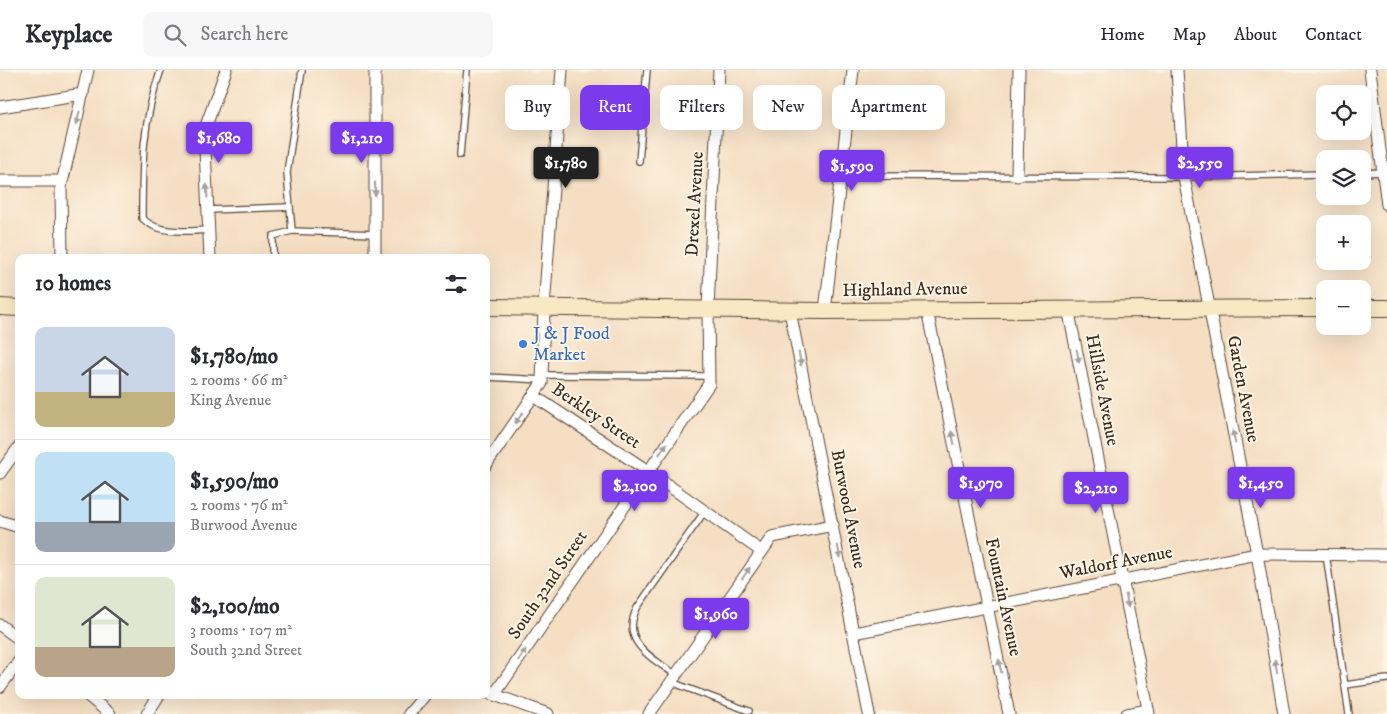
<!DOCTYPE html>
<html lang="en">
<head>
<meta charset="utf-8">
<style>
	body { margin:0; font-family:"IM FELL DW Pica",serif; background:#f7f7f7; color:#2b2b33; height:100vh; display:flex; flex-direction:column; font-size:19px; white-space:nowrap }
	* { box-sizing:border-box; margin:0 }
	p { font-size:16px; color:#7c7c81 }
	.icon { flex:none; width:28px; height:28px; fill:none; stroke:currentColor; stroke-width:2; stroke-linecap:round; stroke-linejoin:round }
	.map { position:relative; flex:1; overflow:hidden }
	.drawer { position:absolute; left:15px; top:184px; width:475px; height:445px; display:flex; flex-direction:column; background:#fff; border-radius:10px; box-shadow:0 5px 20px #0002 }
	.drawer>* { flex:none }
	.top-card { position:absolute; left:505px; top:15px; width:475px; height:45px; display:flex; gap:10px }
	.controls { position:absolute; left:1316px; top:15px; display:grid; gap:10px }
	.controls a { display:grid; place-items:center; width:55px; height:55px; border-radius:10px; background:#fff; box-shadow:0 5px 20px #0002; font-size:25px }
	.price { position:absolute; translate:-50% -42px; padding:0 11px; border-radius:5px; background:#7c3aed; color:#fff; font-size:16px; line-height:32px; filter:drop-shadow(0 1px 2px #0008) }
	.price::after { content:''; position:absolute; left:50%; top:30px; width:15px; height:11px; margin-left:-8px; background:inherit; clip-path:polygon(0 0,100% 0,50% 100%) }
	.price.selected { background:#222; color:#fff }
	ul { padding:0; list-style:none }
	li { display:flex; align-items:center; gap:15px; height:125px; padding:0 20px }
	li+li { border-top:1px solid #e1e1e2 }
	li span { display:grid; place-items:center; flex:none; width:140px; height:100px; border-radius:10px; color:#555 }
	li>.icon { margin-inline-start:auto }
	span .icon { width:60px; height:60px; fill:#fffc; stroke-width:1 }
	li b { font-size:21px }
	h2 { display:flex; justify-content:space-between; align-items:center; height:60px; padding:0 20px; font-size:21px }
	.tag { padding:0 18px; border-radius:10px; background:#fff; box-shadow:0 5px 20px #0002; font-size:18px; line-height:45px }
	.tag.selected { background:#7c3aed; color:#fff }
	header { display:flex; align-items:center; gap:30px; box-sizing:border-box; height:70px; padding:0 25px; background:#fff; border-bottom:1px solid #e1e1e2 }
	header strong { font-size:24px }
	nav { display:flex; gap:28px; margin-inline-start:auto; font-size:18px }
	.search { width:350px; height:45px; background:#f7f7f7; display:flex; align-items:center; gap:12px; box-sizing:border-box; padding:0 18px; border-radius:10px; color:#7c7c81; font-size:19px }
	.map>svg:first-child { display:block }
</style>
</head>
<body>
<header>
<strong>Keyplace</strong>
<div class="search"><svg class="icon" aria-label="search" viewBox="0 0 24 24"><circle cx="10" cy="10" r="6"/><path d="M15 15l6 6"/></svg>Search here</div>
<nav><a>Home</a><a>Map</a><a>About</a><a>Contact</a></nav>
</header>
<div class="map">
<svg width="1387" height="644" viewBox="0 0 1387 644">
	<rect width="100%" height="100%" fill="#fcf5e5"/>
	<filter id="ink" filterUnits="userSpaceOnUse"><feTurbulence type="fractalNoise" baseFrequency=".02" numOctaves="2"/><feDisplacementMap in="SourceGraphic" scale="10" xChannelSelector="R" yChannelSelector="G"/><feConvolveMatrix kernelMatrix="1 2 1 2 8 2 1 2 1" color-interpolation-filters="sRGB"/></filter>
	<filter id="wash" filterUnits="userSpaceOnUse"><feTurbulence type="fractalNoise" baseFrequency=".0096" numOctaves="4" result="noise"/><feDisplacementMap in="SourceGraphic" scale="20" xChannelSelector="R" yChannelSelector="G"/><feGaussianBlur stdDeviation="1.12" result="paint"/><feColorMatrix in="noise" values="0 0 0 0 0 0 0 0 0 0 0 0 0 0 0 0 0 1.4 0 .05"/><feComposite in="paint" operator="in"/></filter>
	<g filter="url(#wash)">
		<rect width="100%" height="100%" fill="#f5dec2"/>
	</g>
	<g filter="url(#ink)">
		<g fill="none" stroke-linecap="round" stroke-linejoin="round">
			<defs>
				<g id="lane">
					<path d="M161 0C142 51 142 95 142 148 159 165 186 161 209 160"/>
					<polyline points="302,0 287,103 292,161 375,164"/>
					<polyline points="460,85 467,0"/>
					<polyline points="639,91 647,0"/>
					<polyline points="1362,103 1383,102"/>
					<polyline points="841,106 1184,107 1325,104"/>
					<polyline points="208,140 290,137"/>
					<polyline points="273,188 273,166 292,161"/>
					<polyline points="543,305 709,306"/>
					<polyline points="486,307 542,310"/>
					<polyline points="1326,484 1349,644"/>
					<path d="M676 605C651 587 620 572 637 538L705 441"/>
					<polyline points="671,612 749,641"/>
					<polyline points="1345,615 1387,609"/>
				</g>
				<g id="street">
					<polyline points="375,0 375,188"/>
					<polyline points="1177,0 1184,107 1257,484 1284,644"/>
					<polyline points="1370,0 1387,135"/>
					<polyline points="0,37 83,24"/>
					<polyline points="1017,106 1019,0"/>
					<polyline points="0,111 62,111"/>
					<polyline points="62,188 61,117 88,0"/>
					<polyline points="210,188 205,78 207,53 226,0"/>
					<polyline points="1068,238 1149,644"/>
					<polyline points="927,240 1009,644"/>
					<polyline points="790,241 869,644"/>
					<polyline points="825,241 853,0"/>
					<polyline points="534,326 648,401 761,481"/>
					<polyline points="486,395 542,313 544,237 562,0"/>
					<polyline points="0,403 19,377"/>
					<polyline points="0,451 19,457"/>
					<polyline points="0,555 19,569"/>
					<polyline points="854,563 1257,484 1387,485"/>
					<polyline points="0,617 19,591"/>
					<polyline points="486,622 548,644"/>
					<polyline points="87,625 110,644"/>
					<polyline points="494,625 709,314 708,239 719,0"/>
					<polyline points="147,644 159,625"/>
					<polyline points="409,644 425,625"/>
					<polyline points="649,644 772,467 833,455"/>
					<polyline points="1127,644 1148,640"/>
				</g>
				<g id="secondary">
					<polyline points="0,237 19,238"/>
					<polyline points="486,237 825,241 1325,238"/>
					<polyline points="1362,238 1387,238"/>
				</g>
			</defs>
			<use href="#lane" stroke="#574537" stroke-width="8"/>
			<use href="#street" stroke="#574537" stroke-width="13"/>
			<use href="#secondary" stroke="#574537" stroke-width="18"/>
			<use href="#lane" stroke="#fff" stroke-width="5.5"/>
			<use href="#street" stroke="#fff" stroke-width="11"/>
			<use href="#secondary" stroke="#f8e8c3" stroke-width="16"/>
		</g>
		<defs><path id="oneway-solid" d="M-6-.8H1V-3.2L6.5 0L1 3.2V.8H-6Z" transform="scale(1.25)"/></defs>
		<g fill="#a79f9a">
			<use href="#oneway-solid" transform="translate(78 48) rotate(104)"/>
			<use href="#oneway-solid" transform="translate(375 119) rotate(90)"/>
			<use href="#oneway-solid" transform="translate(207 121) rotate(-93)"/>
			<use href="#oneway-solid" transform="translate(1078 286) rotate(79)"/>
			<use href="#oneway-solid" transform="translate(800 289) rotate(80)"/>
			<use href="#oneway-solid" transform="translate(519 348) rotate(125)"/>
			<use href="#oneway-solid" transform="translate(1234 367) rotate(-101)"/>
			<use href="#oneway-solid" transform="translate(953 368) rotate(-101)"/>
			<use href="#oneway-solid" transform="translate(663 379) rotate(-55)"/>
			<use href="#oneway-solid" transform="translate(839 482) rotate(79)"/>
			<use href="#oneway-solid" transform="translate(746 503) rotate(-56)"/>
			<use href="#oneway-solid" transform="translate(1127 531) rotate(79)"/>
			<use href="#oneway-solid" transform="translate(522 585) rotate(-56)"/>
			<use href="#oneway-solid" transform="translate(1000 596) rotate(-101)"/>
			<use href="#oneway-solid" transform="translate(1276 596) rotate(-100)"/>
		</g>
	</g>
	<circle fill="#3f7fe0" stroke="#fcf5e5" stroke-width="2" cx="523" cy="274" r="5"/>
	<g text-anchor="middle" dominant-baseline="central" stroke-width="4" stroke-linejoin="round" paint-order="stroke">
		<g font-size="18" fill="#3b2a1e" stroke="#fcf5e5">
			<text transform="translate(695 134) rotate(-87)">Drexel Avenue</text>
			<text transform="translate(905 220) rotate(-1)">Highland Avenue</text>
			<text transform="translate(1243 319) rotate(79)">Garden Avenue</text>
			<text transform="translate(1102 320) rotate(79)">Hillside Avenue</text>
			<text transform="translate(596 346) rotate(34)">Berkley Street</text>
			<text transform="translate(848 439) rotate(79)">Burwood Avenue</text>
			<text transform="translate(1116 493) rotate(-11)">Waldorf Avenue</text>
			<text transform="translate(548 515) rotate(-56)">South 32nd Street</text>
			<text transform="translate(1003 527) rotate(78)">Fountain Avenue</text>
		</g>
		<g font-size="18" fill="#366cbe" stroke="#fcf5e5" text-anchor="start">
			<text x="533" y="264">J &amp; J Food<tspan x="533" dy="21">Market</tspan></text>
		</g>
	</g>
</svg>
<div class="controls">
<a><svg class="icon" aria-label="locate" viewBox="0 0 24 24"><circle cx="12" cy="12" r="6"/><path d="M12 2v4M12 18v4M2 12h4M18 12h4"/></svg></a>
<a><svg class="icon" aria-label="layers" viewBox="0 0 24 24"><path d="M12 4l9 5-9 5-9-5zM3 14l9 5 9-5"/></svg></a>
<a>+</a>
<a>−</a>
</div>
<b class="price" style="left:219px;top:94px">$1,680</b>
<b class="price" style="left:362px;top:94px">$1,210</b>
<b class="price selected" style="left:566px;top:119px">$1,780</b>
<b class="price" style="left:1200px;top:119px">$2,550</b>
<b class="price" style="left:852px;top:122px">$1,590</b>
<b class="price" style="left:981px;top:439px">$1,970</b>
<b class="price" style="left:1261px;top:439px">$1,450</b>
<b class="price" style="left:635px;top:442px">$2,100</b>
<b class="price" style="left:1096px;top:444px">$2,210</b>
<b class="price" style="left:716px;top:570px">$1,960</b>
<div class="top-card">
<a class="tag">Buy</a>
<a class="tag selected">Rent</a>
<a class="tag">Filters</a>
<a class="tag">New</a>
<a class="tag">Apartment</a>
</div>
<section class="drawer">
<h2>10 homes<svg class="icon" aria-label="filters" viewBox="0 0 24 24"><path d="M4 7h16M4 17h16"/><circle cx="9" cy="7" r="2"/><circle cx="15" cy="17" r="2"/></svg></h2>
<ul>
<li><span style="background:linear-gradient(#c9d6e8 65%,#c2b280 0)"><svg class="icon" aria-label="home" viewBox="0 0 24 24"><path d="M3 11l9-7 9 7M6 9v11h12V9"/></svg></span><div><b>$1,780/mo</b><p>2 rooms · 66 m²</p><p>King Avenue</p></div></li>
<li><span style="background:linear-gradient(#bfe0f5 70%,#9aa5b1 0)"><svg class="icon" aria-label="home" viewBox="0 0 24 24"><path d="M3 11l9-7 9 7M6 9v11h12V9"/></svg></span><div><b>$1,590/mo</b><p>2 rooms · 76 m²</p><p>Burwood Avenue</p></div></li>
<li><span style="background:linear-gradient(#dfe7d0 70%,#b9a48a 0)"><svg class="icon" aria-label="home" viewBox="0 0 24 24"><path d="M3 11l9-7 9 7M6 9v11h12V9"/></svg></span><div><b>$2,100/mo</b><p>3 rooms · 107 m²</p><p>South 32nd Street</p></div></li>
</ul>
</section>
</div>
</body>
</html>
